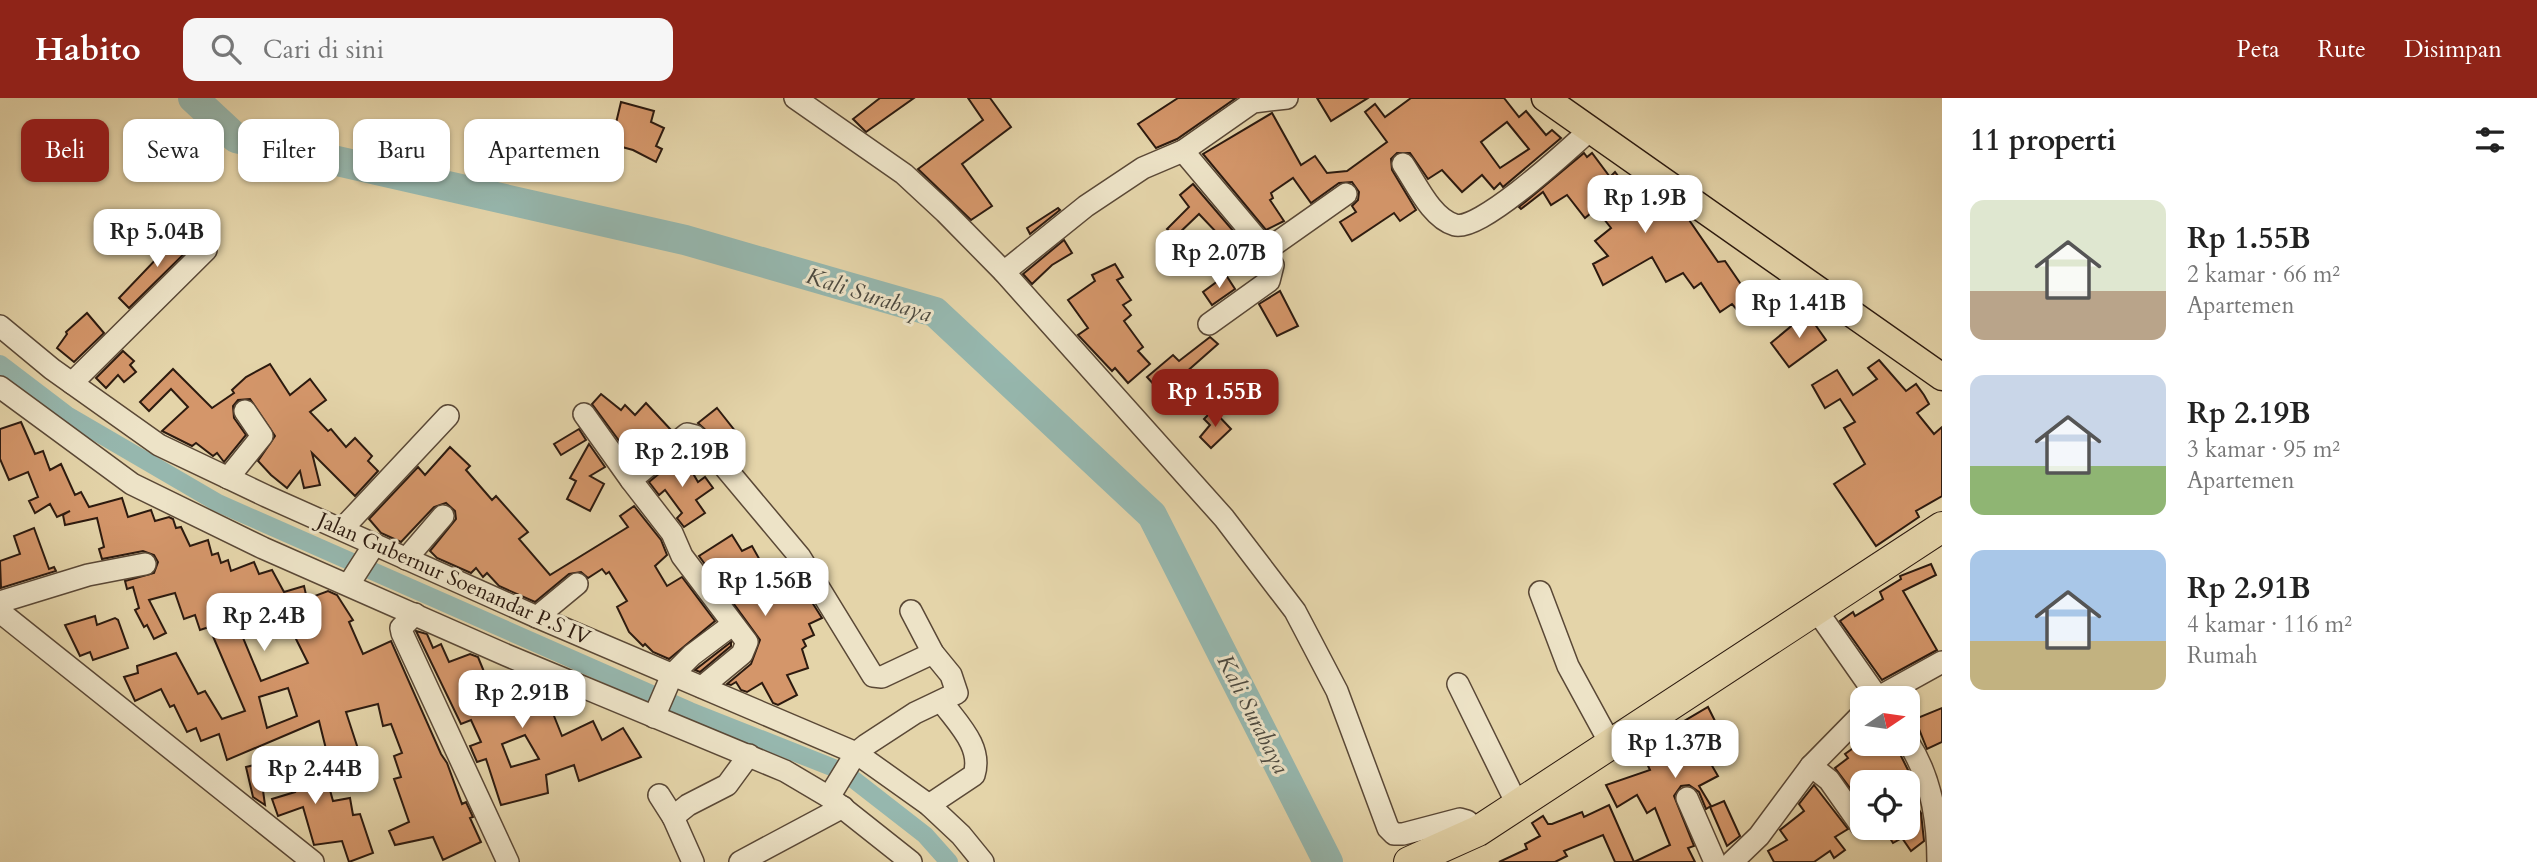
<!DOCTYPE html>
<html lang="id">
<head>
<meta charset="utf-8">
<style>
	body { margin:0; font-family:Cardo,serif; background:#f6f6f6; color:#222; height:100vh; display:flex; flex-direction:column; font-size:26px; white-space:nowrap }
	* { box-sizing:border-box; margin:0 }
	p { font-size:23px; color:#767676 }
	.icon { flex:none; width:38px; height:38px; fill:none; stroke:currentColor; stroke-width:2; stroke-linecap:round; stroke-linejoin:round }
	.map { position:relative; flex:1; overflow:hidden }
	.details { display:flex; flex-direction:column; background:#fff; width:595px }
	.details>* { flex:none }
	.banner { position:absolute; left:21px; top:21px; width:665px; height:63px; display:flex; gap:14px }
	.needle { width:46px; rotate:77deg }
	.fabs { position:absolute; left:1850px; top:588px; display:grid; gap:14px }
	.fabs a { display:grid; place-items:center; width:70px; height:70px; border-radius:14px; background:#fff; box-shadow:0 2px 5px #0004; font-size:35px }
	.price { position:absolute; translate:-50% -60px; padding:0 16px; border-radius:14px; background:#fff; color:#222; font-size:23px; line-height:46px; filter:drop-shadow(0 2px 4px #0008) }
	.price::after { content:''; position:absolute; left:50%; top:42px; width:21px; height:16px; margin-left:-10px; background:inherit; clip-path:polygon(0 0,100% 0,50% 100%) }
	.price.selected { background:#8f2418; color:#fff }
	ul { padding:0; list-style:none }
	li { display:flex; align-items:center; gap:21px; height:175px; padding:0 28px }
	li span { display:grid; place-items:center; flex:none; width:196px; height:140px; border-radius:14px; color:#555 }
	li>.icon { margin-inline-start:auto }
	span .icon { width:84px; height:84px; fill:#fffc; stroke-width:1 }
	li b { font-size:30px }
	h2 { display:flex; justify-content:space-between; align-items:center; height:84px; padding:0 28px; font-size:30px }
	.tag { padding:0 24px; border-radius:14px; background:#fff; box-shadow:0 2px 5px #0004; font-size:24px; line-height:63px }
	.tag.selected { background:#8f2418; color:#fff }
	header { display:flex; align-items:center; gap:42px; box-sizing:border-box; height:98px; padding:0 35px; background:#8f2418; color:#fff }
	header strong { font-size:33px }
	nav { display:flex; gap:38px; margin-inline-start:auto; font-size:24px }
	.search { width:490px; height:63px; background:#f6f6f6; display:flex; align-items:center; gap:18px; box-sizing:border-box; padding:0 24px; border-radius:14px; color:#767676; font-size:26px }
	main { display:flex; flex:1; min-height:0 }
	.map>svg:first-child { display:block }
</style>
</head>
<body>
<header>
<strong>Habito</strong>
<div class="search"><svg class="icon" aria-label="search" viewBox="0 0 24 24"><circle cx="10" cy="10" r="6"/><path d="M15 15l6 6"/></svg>Cari di sini</div>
<nav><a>Peta</a><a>Rute</a><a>Disimpan</a></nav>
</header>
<main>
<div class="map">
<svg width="1942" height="764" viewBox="0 0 1942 764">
	<rect width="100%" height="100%" fill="#e4d4a9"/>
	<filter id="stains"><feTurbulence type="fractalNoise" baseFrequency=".00286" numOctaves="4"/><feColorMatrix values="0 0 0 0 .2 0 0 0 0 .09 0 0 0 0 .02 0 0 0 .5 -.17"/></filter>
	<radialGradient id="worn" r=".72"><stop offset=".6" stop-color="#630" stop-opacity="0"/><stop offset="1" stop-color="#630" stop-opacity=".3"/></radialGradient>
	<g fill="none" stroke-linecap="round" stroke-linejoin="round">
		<polyline stroke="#96b7ae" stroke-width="18" points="0,266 67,317 218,405 690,613 844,674 925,737 949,764"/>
		<polyline stroke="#96b7ae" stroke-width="30" points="193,0 236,40 685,142 935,214 1152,417 1328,764"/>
	</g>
	<g fill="#d4966a" stroke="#2c1a0f" stroke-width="2" fill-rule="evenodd">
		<polygon points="880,0 914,0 866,34 853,21"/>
		<polygon points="968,0 990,0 1011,29 962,66 992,108 971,122 918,71 983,22"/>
		<polygon points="1178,0 1236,0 1177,41 1156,50 1138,26"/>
		<polygon points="1317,0 1368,0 1331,23"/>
		<path d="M1411 0H1504L1519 19 1526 13 1546 37 1552 32 1561 40 1503 89 1500 85 1494 91 1482 77 1462 94 1442 72 1428 81 1410 55H1397L1391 61 1392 72 1416 112 1400 123 1394 115 1352 143 1340 124 1356 114 1352 108 1358 102 1359 94 1352 84 1339 85 1311 105 1293 80 1271 95 1273 100 1270 102 1284 123 1266 132 1203 56 1272 15 1301 67 1315 58 1327 75 1347 73 1387 44 1365 14 1375 6 1385 19ZM1507 24 1529 51 1500 70 1481 44Z"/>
		<polygon points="621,4 654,13 651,24 664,30 656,48 662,51 656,64 633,52 611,46"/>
		<polygon points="1584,55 1587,59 1592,55 1610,79 1615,74 1645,113 1660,100 1675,117 1679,114 1687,119 1718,164 1725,163 1749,198 1752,196 1761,206 1745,221 1732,206 1720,214 1701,185 1694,190 1683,175 1666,184 1652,159 1603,187 1593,166 1608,158 1595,143 1611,130 1596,111 1585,120 1567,97 1551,107 1543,94 1521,111 1519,109"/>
		<polygon points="1193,86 1241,142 1226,150 1220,138 1199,116 1175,139 1167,131 1189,109 1180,97"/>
		<polygon points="1058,110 1060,112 1030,136 1027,130"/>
		<polygon points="183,133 195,145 129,210 119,200"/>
		<polygon points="1064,142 1072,155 1052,167 1032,186 1023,176"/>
		<polygon points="1115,166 1123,179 1117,182 1131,202 1123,207 1131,217 1124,223 1143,249 1138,253 1150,266 1128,285 1115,270 1112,273 1078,237 1088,230 1068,202 1095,183 1092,177"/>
		<polygon points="1226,177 1235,191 1212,207 1203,194"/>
		<polygon points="1280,193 1298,228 1277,238 1259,206"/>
		<polygon points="87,215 104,235 74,264 57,250 67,236 66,234"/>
		<polygon points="1807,215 1826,242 1789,269 1771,245"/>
		<polygon points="1210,239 1218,246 1176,283 1171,277 1157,290 1147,279 1173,257 1179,263"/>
		<polygon points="123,253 134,263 130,267 136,274 124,284 118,277 106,290 96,280"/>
		<polygon points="1879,262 1906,293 1916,286 1924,297 1929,306 1917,315 1934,336 1942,329 1942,398 1916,413 1919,419 1876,448 1834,386 1865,366 1844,330 1855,324 1840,301 1825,310 1812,287 1837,272 1853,297 1877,281 1868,270"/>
		<polygon points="270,266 290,297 310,281 326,302 310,314 328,333 331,331 346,349 355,340 372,358 368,363 378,373 355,398 312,355 320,387 304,390 300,373 287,390 271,377 258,363 275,338 250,301 238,302 233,308 234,320 246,337 224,364 217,355 213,358 196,345 192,348 162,333 188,309 171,291 149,313 140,304 173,271 212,310 234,295 232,292 246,279"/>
		<polygon points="601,296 621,312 625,307 635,317 646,305 671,332 634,363 592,306"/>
		<polygon points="717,310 743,343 730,355 698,325"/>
		<polygon points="1213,312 1231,331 1211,350 1200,339 1210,327 1204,321"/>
		<path d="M21 324 35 356 43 353 50 372 61 366 75 397 81 394 89 409 122 400 128 419 151 412 155 423 169 419 173 421 176 430 181 429 190 448 208 442 212 457 218 455 221 465 228 462 231 473 254 464 259 476 272 472 284 494 304 488 307 501 328 493 337 497 353 522 349 524 363 556 391 543 441 656 447 665 462 706 466 704 473 719 470 720 481 744 443 762 433 739 395 747 389 733 409 724 394 681 401 679 394 658 402 655 391 626 383 628 378 606 346 614 360 657 329 663 319 623 227 662 219 636 201 643 196 630 187 634 174 607 170 609 161 591 135 603 124 579 138 575 137 568 176 555 198 596 205 593 222 621 245 613 209 529 200 532 195 517 184 521 175 495 149 502 166 535 154 541 147 527 144 529 135 512 139 510 133 489 127 491 125 483 154 475 158 464 154 457 143 453 102 461 99 451 104 449 97 420 65 427 63 417 70 413 57 419 50 406 35 415 29 403 38 399 28 374 9 382 0 361V331ZM269 499 280 530 289 527 308 565 261 583 236 523 242 521 238 510ZM288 590 297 618 267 630 259 599Z"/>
		<polygon points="579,331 586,342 561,357 554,346"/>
		<polygon points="589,346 605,369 590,378 604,386 590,413 567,401 576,383 570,380"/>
		<polygon points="450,349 470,368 466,372 492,402 496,398 528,434 519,441 550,477 628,429 620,418 634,408 661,442 667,457 655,468 667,488 682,479 715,523 669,561 653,554 645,546 643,548 629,534 617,509 627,503 609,474 606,476 602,471 588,480 581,474 569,476 535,504 499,488 487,475 483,479 476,470 471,475 437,460 430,453 456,421 455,413 446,405 434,409 401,444 381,435 369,421 418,369 425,377"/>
		<polygon points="689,351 693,354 684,360 698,384 705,379 713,390 696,402 705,415 684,429 677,420 682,415 665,392 659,397 649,384"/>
		<polygon points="34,430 49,471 54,469 56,473 1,490 0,463 20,456 14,438"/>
		<polygon points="732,437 742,453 752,448 766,473 771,471 788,499 803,490 822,520 809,526 814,537 803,542 806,548 802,551 808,570 787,577 797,597 778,607 773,605 762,585 747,594 741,592 736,584 731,587 727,586 751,566 760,542 699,458"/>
		<polygon points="1931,466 1936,477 1903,493 1937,552 1882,582 1840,523 1853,514 1855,518 1883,501 1880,494 1901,481 1900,478"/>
		<polygon points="95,518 97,527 115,520 118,522 128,550 93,562 90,554 80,558 65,527"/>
		<path d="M416 533 427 536 433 550 441 546 449 564 470 556 478 559 487 581 500 574 511 594 534 584 544 610 550 608 562 638 593 623 602 642 623 630 641 659 579 683 574 667 546 677 548 695 501 707 486 661 477 664 470 648 481 644 471 622 461 626ZM525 637 539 661 511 669 502 646Z"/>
		<polygon points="731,544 731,548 700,574 695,572"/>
		<polygon points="1708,609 1732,657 1711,666 1718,678 1699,688 1711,708 1706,711 1699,694 1689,687 1681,688 1674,698 1694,748 1688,750 1695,764 1634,764 1670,747 1655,710 1647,715 1637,697 1617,709 1606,687 1650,672 1641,653 1672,638 1669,632"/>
		<polygon points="1942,610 1942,644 1927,651 1915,621"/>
		<polygon points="1859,646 1895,646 1909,674 1894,684 1862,684 1862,706 1835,670 1848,660 1845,656"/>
		<polygon points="301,656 305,679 325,674 333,703 350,700 353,717 360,716 373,755 349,764 342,743 314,747 303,709 278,718 272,701 295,694 286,671 261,678 265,707 253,699 246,669"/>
		<polygon points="1814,687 1848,731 1835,739 1845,752 1834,760 1830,753 1814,764 1774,764 1768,753 1787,742 1780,732 1804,713 1799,706"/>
		<polygon points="1908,694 1921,715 1924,743 1911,753 1902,740 1893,745 1886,734 1894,730 1908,730"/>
		<polygon points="1724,703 1740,738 1727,748 1710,709"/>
		<polygon points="1609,707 1634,764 1615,764 1603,737 1564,753 1567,758 1555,764 1499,764 1527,751 1525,746 1540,738 1532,725 1543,718 1548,726 1552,726 1582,714 1584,719"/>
	</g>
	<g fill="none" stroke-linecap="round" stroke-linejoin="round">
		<defs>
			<g id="minor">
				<polyline points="795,0 904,76 945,114 1004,174 1224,420 1295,513 1337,593 1388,730 1394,736 1403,736 1460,721 1467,723 1478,733"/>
				<polyline points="1183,53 1257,141 1273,167 1269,183 1209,226"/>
				<path d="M1403 66C1416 85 1431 120 1455 127 1480 134 1569 51 1590 32"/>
				<polyline points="1265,153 1346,96"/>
				<polyline points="1004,174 1086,108 1143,70 1183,53 1253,4 1287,0"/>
				<polyline points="0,228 52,271 159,347 266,398 537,519 856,655 929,707 961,737 983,764"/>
				<polyline points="72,285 206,152"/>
				<polyline points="0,289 132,386 263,450 506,557 785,673 829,699 911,764"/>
				<polyline points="584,316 631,382"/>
				<polyline points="228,380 262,338 245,313"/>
				<polyline points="343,430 448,318"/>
				<polyline points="406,461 443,418"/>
				<polyline points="349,486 374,447"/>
				<polyline points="1540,494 1568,568 1610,645"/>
				<polyline points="0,504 88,477 145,466"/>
				<polyline points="1817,513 1878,600"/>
				<polyline points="0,514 313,764"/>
				<polyline points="415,516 401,530 402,535 508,764"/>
				<polyline points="537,519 577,486"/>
				<polyline points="1458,586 1517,706"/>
				<polyline points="702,589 742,556 747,544 682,458 672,435 631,382 687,336 695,338 723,367 800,459 873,578 882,579 933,555"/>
				<polyline points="1877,600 1942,564"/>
				<polyline points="654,619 672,577 692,557 732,527"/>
				<path d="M1908 644C1931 679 1938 723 1938 764"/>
				<polyline points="1811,668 1829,682 1862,729"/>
				<polyline points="659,697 673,719"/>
				<polyline points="829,699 856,655 866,647 915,615 957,595 951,577 933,555 911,513"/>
				<polyline points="1687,700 1715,764"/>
				<path d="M929 707 974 677C983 649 958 626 942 604"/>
				<polyline points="693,764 673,719 688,707 727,687 749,657"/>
				<polyline points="740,764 843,709"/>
				<polyline points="1732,764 1759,738 1811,668 1862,616"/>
			</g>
			<polyline id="major" points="1545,0 1942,279"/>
			<polyline id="highway" points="1409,764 1478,733 1942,429"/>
		</defs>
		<use href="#minor" stroke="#5a4836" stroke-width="24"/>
		<use href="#major" stroke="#2c1a0f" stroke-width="29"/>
		<use href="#highway" stroke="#2c1a0f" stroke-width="32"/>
		<use href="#minor" stroke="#ede3c7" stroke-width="21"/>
		<use href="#major" stroke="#e4d4a9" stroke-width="26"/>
		<use href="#highway" stroke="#e4d4a9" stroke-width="30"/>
	</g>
	<g text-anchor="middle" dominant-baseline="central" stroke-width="6" stroke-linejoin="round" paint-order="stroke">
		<g font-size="21" fill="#2c1a0f" stroke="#ede3c7">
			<text transform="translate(454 481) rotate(24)">Jalan Gubernur Soenandar P.S IV</text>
		</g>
		<g font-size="23" font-style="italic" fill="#4c493f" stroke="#ede3c7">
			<text transform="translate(869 197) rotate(18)">Kali Surabaya</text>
			<text transform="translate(1253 616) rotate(63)">Kali Surabaya</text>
		</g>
	</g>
	<rect width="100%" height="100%" filter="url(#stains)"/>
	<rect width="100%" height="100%" fill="url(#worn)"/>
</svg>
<div class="fabs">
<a><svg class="needle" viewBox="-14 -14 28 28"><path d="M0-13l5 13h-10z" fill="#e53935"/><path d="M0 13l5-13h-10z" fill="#767676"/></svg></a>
<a><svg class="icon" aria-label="locate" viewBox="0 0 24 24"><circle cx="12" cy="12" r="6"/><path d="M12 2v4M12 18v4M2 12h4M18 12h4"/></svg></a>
</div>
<b class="price" style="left:1645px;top:137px">Rp 1.9B</b>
<b class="price" style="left:157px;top:171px">Rp 5.04B</b>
<b class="price" style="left:1219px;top:192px">Rp 2.07B</b>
<b class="price" style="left:1799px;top:242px">Rp 1.41B</b>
<b class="price selected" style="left:1215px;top:331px">Rp 1.55B</b>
<b class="price" style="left:682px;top:391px">Rp 2.19B</b>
<b class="price" style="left:765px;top:520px">Rp 1.56B</b>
<b class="price" style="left:264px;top:555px">Rp 2.4B</b>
<b class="price" style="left:522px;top:632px">Rp 2.91B</b>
<b class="price" style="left:1675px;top:682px">Rp 1.37B</b>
<b class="price" style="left:315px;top:708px">Rp 2.44B</b>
<div class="banner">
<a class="tag selected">Beli</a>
<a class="tag">Sewa</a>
<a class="tag">Filter</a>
<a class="tag">Baru</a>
<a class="tag">Apartemen</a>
</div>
</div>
<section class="details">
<h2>11 properti<svg class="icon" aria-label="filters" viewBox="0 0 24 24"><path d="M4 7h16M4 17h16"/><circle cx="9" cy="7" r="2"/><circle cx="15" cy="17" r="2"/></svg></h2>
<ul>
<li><span style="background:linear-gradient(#dfe7d0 65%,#b9a48a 0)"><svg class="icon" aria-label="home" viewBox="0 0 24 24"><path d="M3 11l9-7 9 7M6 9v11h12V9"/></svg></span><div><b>Rp 1.55B</b><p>2 kamar · 66 m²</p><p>Apartemen</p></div></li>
<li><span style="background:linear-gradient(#c9d6e8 65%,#8fb573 0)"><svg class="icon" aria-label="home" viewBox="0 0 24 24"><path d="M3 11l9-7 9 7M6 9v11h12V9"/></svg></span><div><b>Rp 2.19B</b><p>3 kamar · 95 m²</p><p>Apartemen</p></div></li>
<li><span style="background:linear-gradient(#a9c7e8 65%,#c2b280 0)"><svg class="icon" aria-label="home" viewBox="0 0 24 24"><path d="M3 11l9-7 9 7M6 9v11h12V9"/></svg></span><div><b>Rp 2.91B</b><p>4 kamar · 116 m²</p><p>Rumah</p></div></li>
</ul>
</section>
</main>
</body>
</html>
